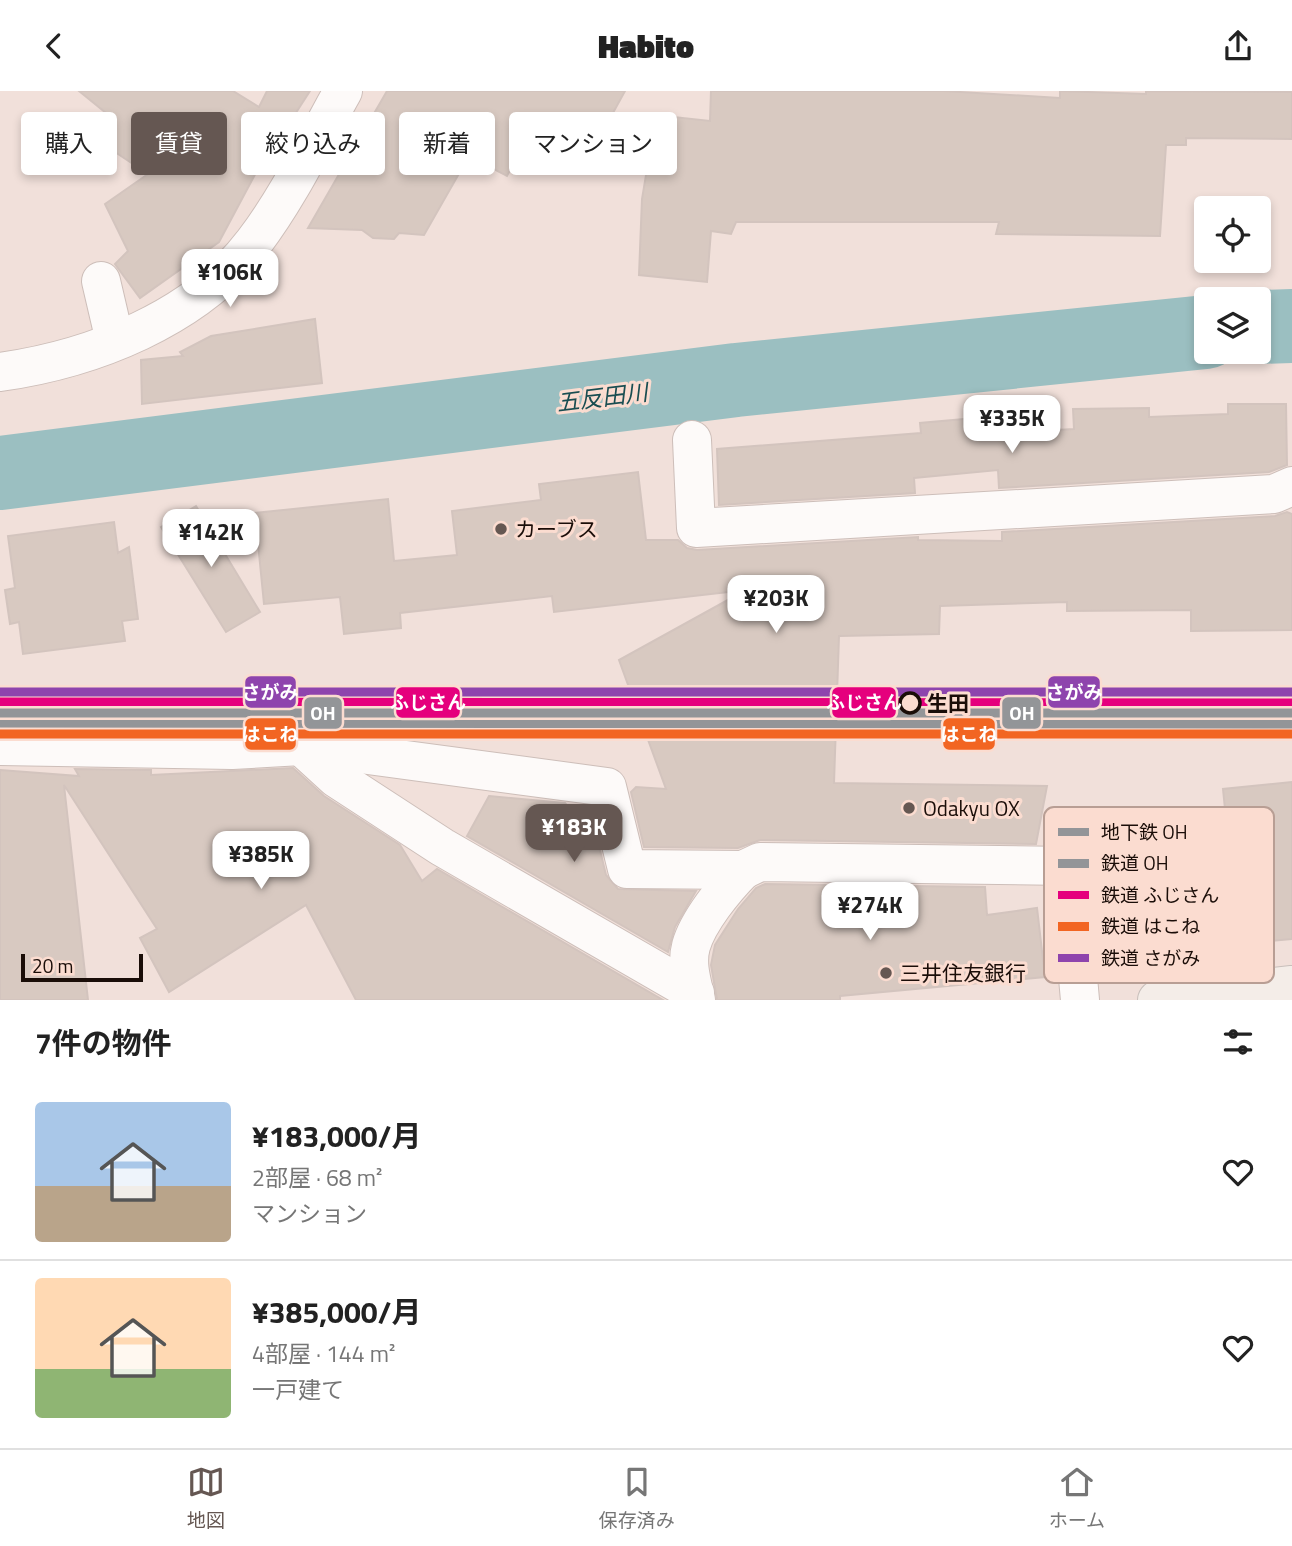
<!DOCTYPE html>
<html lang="ja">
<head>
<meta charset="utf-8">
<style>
	body { margin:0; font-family:"Titillium Web","Noto Sans JP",sans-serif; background:#f6f6f6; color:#222; height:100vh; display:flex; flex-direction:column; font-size:26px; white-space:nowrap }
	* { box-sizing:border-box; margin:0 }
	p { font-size:23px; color:#767676 }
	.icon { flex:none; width:38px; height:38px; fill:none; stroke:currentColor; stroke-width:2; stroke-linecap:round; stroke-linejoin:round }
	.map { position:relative; height:909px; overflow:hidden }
	.drawer { display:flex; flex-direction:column; background:#fff; flex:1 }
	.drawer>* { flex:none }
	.top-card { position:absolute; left:21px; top:21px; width:700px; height:63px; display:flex; gap:14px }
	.fabs { position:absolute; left:1194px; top:105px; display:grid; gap:14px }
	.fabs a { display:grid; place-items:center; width:77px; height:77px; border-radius:7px; background:#fff; box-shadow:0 4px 10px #0003; font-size:35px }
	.scale { position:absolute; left:21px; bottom:18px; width:122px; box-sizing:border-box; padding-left:7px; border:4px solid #1a0d08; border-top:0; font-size:19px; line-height:24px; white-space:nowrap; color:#1a0d08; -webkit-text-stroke:5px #fbdcd0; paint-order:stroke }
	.price { position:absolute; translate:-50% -60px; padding:0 16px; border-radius:14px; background:#fff; color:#222; font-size:23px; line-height:46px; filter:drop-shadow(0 2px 4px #0008) }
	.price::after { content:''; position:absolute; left:50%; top:42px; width:21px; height:16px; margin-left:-10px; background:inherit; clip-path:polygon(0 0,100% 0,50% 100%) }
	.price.on { background:#655752; color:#fff }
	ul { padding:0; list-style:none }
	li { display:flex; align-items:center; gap:21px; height:175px; padding:0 35px }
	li+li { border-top:2px solid #e0e0e0 }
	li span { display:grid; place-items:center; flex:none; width:196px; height:140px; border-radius:7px; color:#555 }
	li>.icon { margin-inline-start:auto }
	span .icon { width:84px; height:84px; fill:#fffc; stroke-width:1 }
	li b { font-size:30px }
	h2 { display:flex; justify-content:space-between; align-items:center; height:84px; padding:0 35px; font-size:30px }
	.pill { padding:0 24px; border-radius:7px; background:#fff; box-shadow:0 4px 10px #0003; font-size:24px; line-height:63px }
	.pill.on { background:#655752; color:#fff }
	header { display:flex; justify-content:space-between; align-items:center; height:91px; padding:0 35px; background:#fff; font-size:32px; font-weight:800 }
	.menu { display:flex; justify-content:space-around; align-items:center; height:98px; border-top:2px solid #e0e0e0; background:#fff; font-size:19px; color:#767676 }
	.menu a { display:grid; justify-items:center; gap:4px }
	.menu .on { color:#655752 }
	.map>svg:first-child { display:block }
</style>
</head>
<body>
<header><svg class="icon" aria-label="back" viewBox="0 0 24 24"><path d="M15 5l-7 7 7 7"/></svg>Habito<svg class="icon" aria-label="share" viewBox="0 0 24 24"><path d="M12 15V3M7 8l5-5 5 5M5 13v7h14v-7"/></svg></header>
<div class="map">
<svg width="1292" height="909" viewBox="0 0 1292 909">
	<rect width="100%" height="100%" fill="#f1e0da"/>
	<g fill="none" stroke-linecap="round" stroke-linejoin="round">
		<g stroke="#9bbfc1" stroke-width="74">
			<polyline points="1258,236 1292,235"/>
			<polyline points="0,382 736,289 1206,241"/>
		</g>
	</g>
	<g fill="#d8c9c1" stroke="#d3c4be" stroke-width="2">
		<polygon points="79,0 233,0 259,16 267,0 310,0 279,48 275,46 219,151 140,207 115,173 128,160 105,113 148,83 91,45 106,22"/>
		<polygon points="387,0 625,0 591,62 534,32 507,85 469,65 424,144 399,142 394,148 373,147 362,139 308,137"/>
		<polygon points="711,0 944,0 1060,7 1060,0 1146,3 1146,0 1292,1 1292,48 1186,47 1186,54 1166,54 1160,145 996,143 999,131 736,131 731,143 711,140 707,191 639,184 642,108 656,24 710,30"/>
		<polygon points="315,228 322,292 142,313 141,269 183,265 180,261 211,245"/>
		<polygon points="1228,313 1286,313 1287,374 1269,381 999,397 998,379 914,387 915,402 719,414 717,358 921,342 920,332 986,326 988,343 1074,338 1073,318 1149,317 1149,326 1228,323"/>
		<polygon points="638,381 646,449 678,449 687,457 697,459 918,446 918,449 1002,450 1002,441 1275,425 1287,421 1292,423 1292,539 1191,540 1191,519 1067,520 1067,511 940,515 939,543 839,545 834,692 1047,695 1036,753 760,749 738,757 644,756 631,701 636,696 666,698 619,569 746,499 554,521 552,505 400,522 401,537 344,543 340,506 264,513 255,422 388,408 394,470 457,464 452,420 541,409 539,393"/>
		<polygon points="196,415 260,521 226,541 161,436"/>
		<polygon points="114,431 118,462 129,456 138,528 122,530 125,550 23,563 19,531 10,533 5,499 15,497 8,445"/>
		<polygon points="293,677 324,705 400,754 422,790 437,778 663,909 356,909 306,814 169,901 140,847 157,838 64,694 88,909 0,909 0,679 79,685 75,678 151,679 151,684"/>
		<polygon points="1292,691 1292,848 1239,853 1232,789 1252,786 1250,759 1229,758 1223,698"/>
		<polygon points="489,705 565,712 598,751 606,784 618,798 696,800 675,836 668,861 467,745"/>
		<polygon points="765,793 985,796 987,824 1037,817 1045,886 840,905 840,909 717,909 711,874 715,854 738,818 756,797"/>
	</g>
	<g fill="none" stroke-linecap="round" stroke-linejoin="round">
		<defs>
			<g id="street">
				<polyline points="101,190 115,250"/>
				<path d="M0 281C92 268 196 228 254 151 289 105 315 50 343 0"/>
				<polyline points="692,349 696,437 1274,403 1292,395"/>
				<polyline points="0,655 232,659 301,655 607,696 627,778 743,779 760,771 1068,775 1080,909"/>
				<polyline points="301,655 336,687 442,756 695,902"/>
				<path d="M696 909C692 891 686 873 691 855 698 830 725 797 743 779"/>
			</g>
			<polyline id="primary" points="1157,909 1292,894"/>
		</defs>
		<use href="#street" stroke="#cdbeb9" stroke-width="40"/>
		<use href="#primary" stroke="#c8bfbb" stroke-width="40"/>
		<use href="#street" stroke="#fdfaf9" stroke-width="38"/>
		<use href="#primary" stroke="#f4ede8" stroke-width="38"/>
		<defs>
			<polyline id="rail-1" points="0,632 1292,633"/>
			<polyline id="rail-2" points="0,611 1292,612"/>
			<polyline id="rail-3" points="0,643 1292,643"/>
			<polyline id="rail-4" points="0,601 1292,601"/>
		</defs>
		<use href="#rail-1" stroke="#fbdcd0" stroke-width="14"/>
		<use href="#rail-2" stroke="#fbdcd0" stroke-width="14"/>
		<use href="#rail-3" stroke="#fbdcd0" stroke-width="14"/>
		<use href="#rail-4" stroke="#fbdcd0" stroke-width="14"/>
		<use href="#rail-1" stroke="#939598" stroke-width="9"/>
		<use href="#rail-2" stroke="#e5007d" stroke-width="9"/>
		<use href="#rail-3" stroke="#f26522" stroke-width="9"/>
		<use href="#rail-4" stroke="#8e44ad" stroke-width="9"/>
		<defs>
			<polyline id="metro-1" points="0,622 1292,622"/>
		</defs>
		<use href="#metro-1" stroke="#fbdcd0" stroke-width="14"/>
		<use href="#metro-1" stroke="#939598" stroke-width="9"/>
	</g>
	<g fill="#655752" stroke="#fbdcd0" stroke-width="2.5">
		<circle cx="501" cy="438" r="7"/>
		<circle cx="909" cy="717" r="7"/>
		<circle cx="886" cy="882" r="7"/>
	</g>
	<circle fill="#fbdcd0" stroke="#1a0d08" stroke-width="3.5" cx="910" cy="612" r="10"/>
	<g text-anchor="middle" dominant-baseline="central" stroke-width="6" stroke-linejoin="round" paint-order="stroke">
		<g font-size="21" fill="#1a0d08" stroke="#fbdcd0" text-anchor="start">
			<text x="515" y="438">カーブス</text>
			<text x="923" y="717">Odakyu OX</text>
			<text x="900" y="882">三井住友銀行</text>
		</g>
		<g font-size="21" font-weight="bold" fill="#1a0d08" stroke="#fbdcd0" text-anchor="start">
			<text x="927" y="612">生田</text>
		</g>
		<g font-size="23" font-style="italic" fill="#194d51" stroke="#fbdcd0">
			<text transform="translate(602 306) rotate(-7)">五反田川</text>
		</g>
	</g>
	<rect x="1044" y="716" width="230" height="176" rx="10" fill="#fbdcd0" stroke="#b89e94" stroke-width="2"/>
	<rect x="1058" y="737" width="31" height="8" fill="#939598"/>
	<rect x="1058" y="768" width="31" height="9" fill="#939598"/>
	<rect x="1058" y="800" width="31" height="8" fill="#e5007d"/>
	<rect x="1058" y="831" width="31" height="9" fill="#f26522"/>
	<rect x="1058" y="863" width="31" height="8" fill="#8e44ad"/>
	<g font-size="19" fill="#1a0d08">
		<text x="1101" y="748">地下鉄 OH</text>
		<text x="1101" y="779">鉄道 OH</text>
		<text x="1101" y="811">鉄道 ふじさん</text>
		<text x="1101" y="842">鉄道 はこね</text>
		<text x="1101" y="874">鉄道 さがみ</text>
	</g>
	<g stroke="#fbdcd0" stroke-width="2.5">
		<rect x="244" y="584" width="53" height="34" rx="7" fill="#8e44ad"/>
		<rect x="1047" y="584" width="54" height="34" rx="7" fill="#8e44ad"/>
		<rect x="395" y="595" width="66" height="33" rx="7" fill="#e5007d"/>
		<rect x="831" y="595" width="66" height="33" rx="7" fill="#e5007d"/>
		<rect x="303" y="605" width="40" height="34" rx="7" fill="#939598"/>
		<rect x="1001" y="605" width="41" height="34" rx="7" fill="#939598"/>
		<rect x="244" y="626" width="53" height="34" rx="7" fill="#f26522"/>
		<rect x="942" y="626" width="54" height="34" rx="7" fill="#f26522"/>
	</g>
	<g font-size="19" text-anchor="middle" font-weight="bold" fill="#fff">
		<text x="270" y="608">さがみ</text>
		<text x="1074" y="608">さがみ</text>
		<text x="428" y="618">ふじさん</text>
		<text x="864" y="618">ふじさん</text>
		<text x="323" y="629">OH</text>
		<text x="1022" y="629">OH</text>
		<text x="270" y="650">はこね</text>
		<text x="969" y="650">はこね</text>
	</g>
</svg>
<div class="fabs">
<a><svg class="icon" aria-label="locate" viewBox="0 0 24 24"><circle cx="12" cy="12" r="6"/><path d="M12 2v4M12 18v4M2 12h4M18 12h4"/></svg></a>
<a><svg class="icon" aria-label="layers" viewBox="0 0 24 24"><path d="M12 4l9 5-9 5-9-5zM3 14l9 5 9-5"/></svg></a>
</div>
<div class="scale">20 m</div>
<b class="price" style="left:230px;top:218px">¥106K</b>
<b class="price" style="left:1012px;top:364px">¥335K</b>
<b class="price" style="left:211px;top:478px">¥142K</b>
<b class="price" style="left:776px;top:544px">¥203K</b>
<b class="price on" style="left:574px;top:773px">¥183K</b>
<b class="price" style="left:261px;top:800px">¥385K</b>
<b class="price" style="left:870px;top:851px">¥274K</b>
<div class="top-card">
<a class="pill">購入</a>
<a class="pill on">賃貸</a>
<a class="pill">絞り込み</a>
<a class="pill">新着</a>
<a class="pill">マンション</a>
</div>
</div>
<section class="drawer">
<h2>7件の物件<svg class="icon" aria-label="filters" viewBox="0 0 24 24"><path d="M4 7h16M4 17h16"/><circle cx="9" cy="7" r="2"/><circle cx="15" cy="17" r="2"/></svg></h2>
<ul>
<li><span style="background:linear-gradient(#a9c7e8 60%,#b9a48a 0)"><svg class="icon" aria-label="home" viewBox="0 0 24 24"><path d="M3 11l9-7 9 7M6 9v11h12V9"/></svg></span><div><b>¥183,000/月</b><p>2部屋 · 68 m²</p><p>マンション</p></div><svg class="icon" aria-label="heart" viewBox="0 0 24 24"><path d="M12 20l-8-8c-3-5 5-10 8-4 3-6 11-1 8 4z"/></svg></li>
<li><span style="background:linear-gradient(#ffd9b3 65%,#8fb573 0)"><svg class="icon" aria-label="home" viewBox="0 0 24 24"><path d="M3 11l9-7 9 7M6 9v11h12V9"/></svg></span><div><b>¥385,000/月</b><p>4部屋 · 144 m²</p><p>一戸建て</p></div><svg class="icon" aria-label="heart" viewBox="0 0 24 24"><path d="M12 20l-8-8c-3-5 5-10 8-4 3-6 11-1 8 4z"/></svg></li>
</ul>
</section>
<nav class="menu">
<a class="on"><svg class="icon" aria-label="map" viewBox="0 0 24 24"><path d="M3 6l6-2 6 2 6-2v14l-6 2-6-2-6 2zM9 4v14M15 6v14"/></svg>地図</a>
<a><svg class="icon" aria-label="saved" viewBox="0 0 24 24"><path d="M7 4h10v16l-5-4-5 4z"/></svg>保存済み</a>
<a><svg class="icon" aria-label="home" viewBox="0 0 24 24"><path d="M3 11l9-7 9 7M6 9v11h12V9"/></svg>ホーム</a>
</nav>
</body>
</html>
